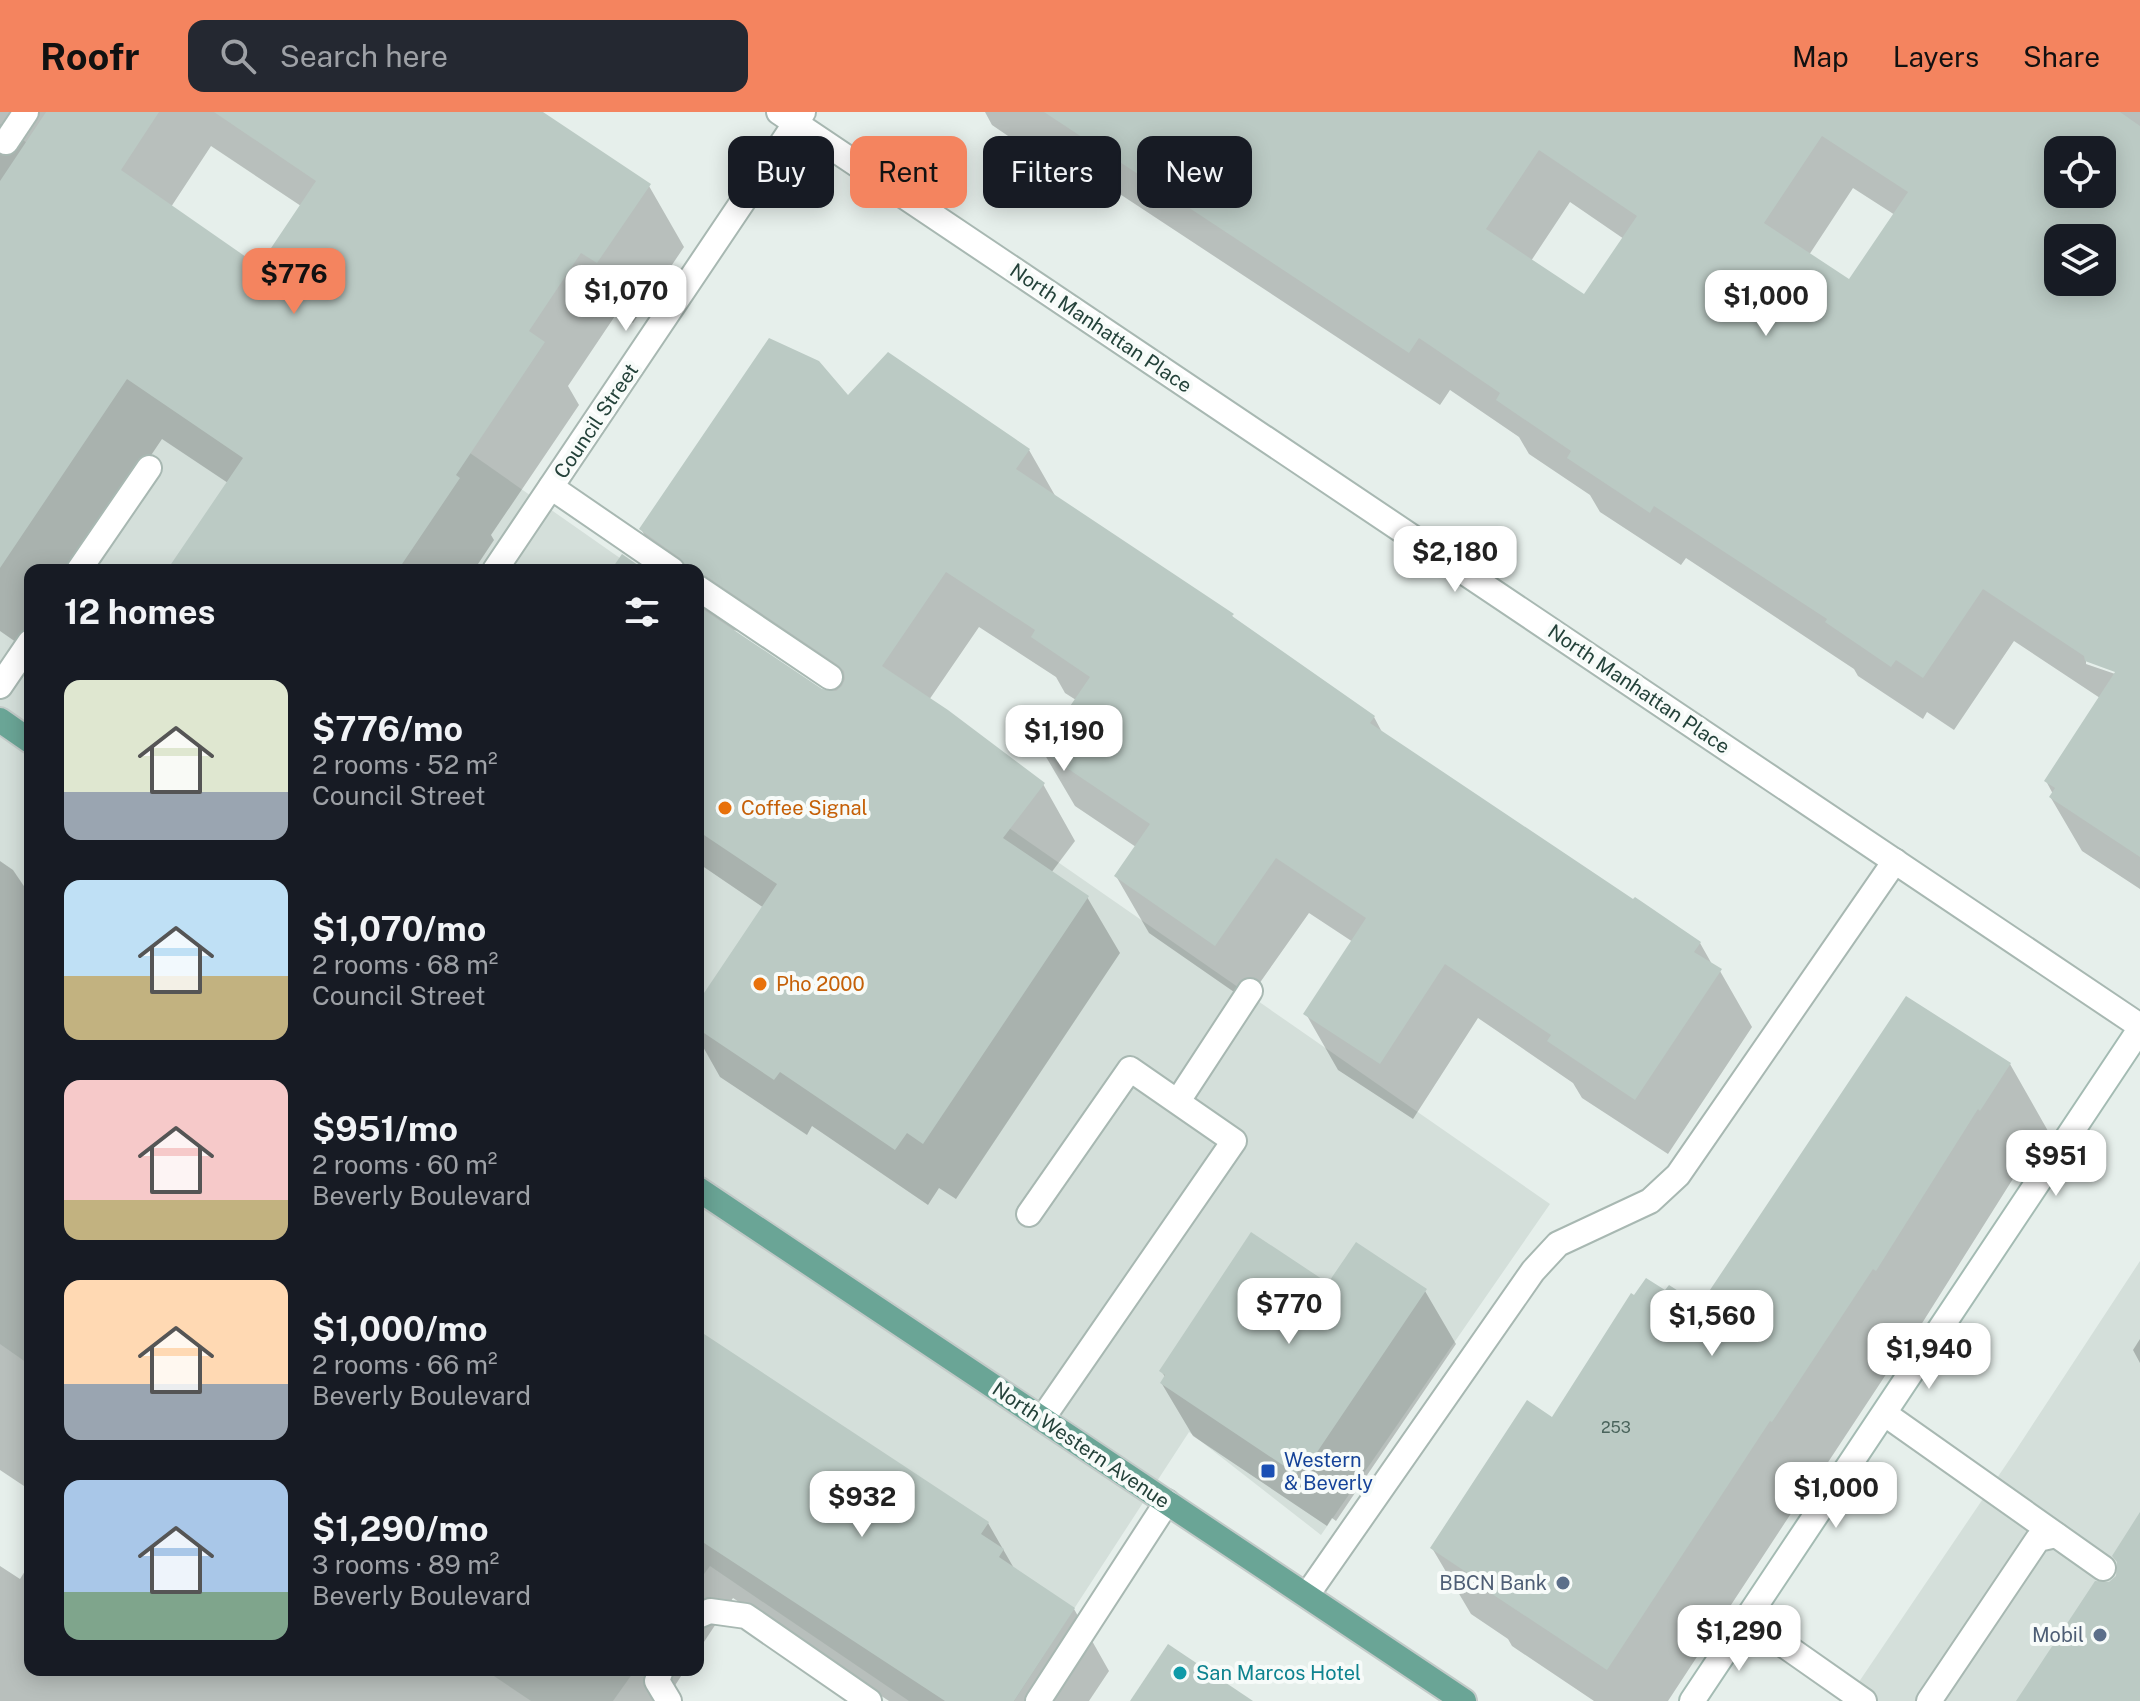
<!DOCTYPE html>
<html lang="en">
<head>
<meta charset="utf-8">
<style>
	body { margin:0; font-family:"Public Sans",sans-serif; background:#242831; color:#f1f3f6; height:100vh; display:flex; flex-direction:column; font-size:30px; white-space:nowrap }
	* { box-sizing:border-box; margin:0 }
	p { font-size:26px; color:#9ea1a6 }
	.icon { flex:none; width:44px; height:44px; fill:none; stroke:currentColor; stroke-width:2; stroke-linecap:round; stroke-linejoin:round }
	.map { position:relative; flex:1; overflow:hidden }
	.sheet { position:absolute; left:24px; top:452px; width:680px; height:1112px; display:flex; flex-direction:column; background:#171b24; border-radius:16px; box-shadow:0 4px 20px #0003 }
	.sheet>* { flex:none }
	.guide { position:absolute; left:728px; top:24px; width:760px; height:72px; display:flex; gap:16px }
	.buttons { position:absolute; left:2044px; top:24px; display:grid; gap:16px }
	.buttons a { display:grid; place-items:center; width:72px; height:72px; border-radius:16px; background:#171b24; box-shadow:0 4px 20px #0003; font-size:40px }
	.price { position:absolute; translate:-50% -68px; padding:0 18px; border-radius:16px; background:#fff; color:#222; font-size:26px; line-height:52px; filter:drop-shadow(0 2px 4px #0008) }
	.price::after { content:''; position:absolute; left:50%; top:48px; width:24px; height:18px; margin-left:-12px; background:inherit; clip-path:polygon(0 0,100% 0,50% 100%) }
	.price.on { background:#f4845f; color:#111 }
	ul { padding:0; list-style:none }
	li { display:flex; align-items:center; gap:24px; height:200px; padding:0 40px }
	li span { display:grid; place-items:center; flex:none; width:224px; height:160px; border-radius:16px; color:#555 }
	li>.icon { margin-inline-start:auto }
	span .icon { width:96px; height:96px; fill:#fffc; stroke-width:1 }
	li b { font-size:34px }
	h2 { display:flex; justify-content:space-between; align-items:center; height:96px; padding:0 40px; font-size:34px }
	.pill { padding:0 28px; border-radius:16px; background:#171b24; box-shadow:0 4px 20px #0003; font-size:28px; line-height:72px }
	.pill.on { background:#f4845f; color:#111 }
	header { display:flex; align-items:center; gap:48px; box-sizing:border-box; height:112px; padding:0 40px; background:#f4845f; color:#111 }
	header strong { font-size:38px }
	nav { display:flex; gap:44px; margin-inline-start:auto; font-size:28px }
	.search { width:560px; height:72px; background:#242831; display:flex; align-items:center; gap:20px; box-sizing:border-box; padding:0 28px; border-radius:16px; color:#9ea1a6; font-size:30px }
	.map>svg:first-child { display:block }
</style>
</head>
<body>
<header>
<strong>Roofr</strong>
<div class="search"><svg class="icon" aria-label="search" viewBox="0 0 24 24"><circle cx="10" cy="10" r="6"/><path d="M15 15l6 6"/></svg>Search here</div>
<nav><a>Map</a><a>Layers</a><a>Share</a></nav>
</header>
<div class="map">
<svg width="2140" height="1589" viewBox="0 0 2140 1589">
	<rect width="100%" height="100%" fill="#e6efeb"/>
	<g fill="#d4dfda">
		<polygon points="0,12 637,458 30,458 30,1253 0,1232"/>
		<polygon points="698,500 1550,1092 1321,1423 1189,1320 1014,1589 909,1589 710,1454 698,1470"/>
		<polygon points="2140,1149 2140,1589 1846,1589 2016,1338"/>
		<polygon points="485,1558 635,1558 613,1589 531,1589"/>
	</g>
	<g fill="#0003" fill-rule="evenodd">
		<path d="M0 0H540L649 74 684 135 633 211 617 201 568 274 579 293 491 423 494 428 474 458H170L228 371 162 327 74 458H30V524L23 535 0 519ZM211 34 301 94 259 156 171 95Z"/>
		<path d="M985 0H2140V777L2082 739 2051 686 2053 682 2046 669 2100 586 2014 529 1954 618 1927 600 1923 607 1858 564 1854 557 1686 446 1681 453 1600 400 1590 383 1529 342 1519 325 1450 278 1440 293 1094 65 1086 77 992 13ZM2058 38H2102V82H2058ZM1853 76 1895 103 1849 170 1809 143ZM1570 90 1624 127 1585 184 1531 149ZM2058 126H2102V170H2058ZM2086 548 2125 561 2124 565 2086 552Z"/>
		<path d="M848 286 1029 338 1057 387 1232 504 1236 509 1374 605 1383 622 1634 790 1700 831 1713 854 1720 859 1752 915 1668 1042 1582 986 1573 971 1478 906 1413 1007 1338 958 1306 902 1353 830 1309 801 1247 889 1149 821 1116 764 1136 735 1075 694 1042 638 1076 588 1065 581 1056 565 979 515 929 588 1043 672 1075 729 1051 761 1087 785 1120 841 956 1087 939 1076 928 1093 812 1014 807 1023 720 965 698 926V894L764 796 698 751V458H665L641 417ZM730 518 740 519 833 582 821 579Z"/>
		<polygon points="0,749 13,758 30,783 30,1378 0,1358"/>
		<polygon points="2010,952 2048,1019 2019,1064 2016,1062 1914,1224 1912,1223 1811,1376 1809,1374 1668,1589 1594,1589 1512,1534 1508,1527 1471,1502 1432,1436 1552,1308 1666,1181 1701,1196"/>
		<polygon points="1329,1174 1425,1179 1456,1232 1336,1409 1332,1406 1327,1414 1193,1324 1162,1272 1166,1266 1161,1259"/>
		<polygon points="698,1221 988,1411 1015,1458 1074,1497 1109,1559 1089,1589 889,1589 733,1486 698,1539"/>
		<polygon points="2140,1227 2140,1251 2133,1238"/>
		<polygon points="30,1451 30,1558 685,1558 665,1589 0,1589 0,1454 20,1467"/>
	</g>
	<g fill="#bbcac4" fill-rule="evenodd">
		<polygon points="46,0 159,0 121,58 259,154 316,69 214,0 543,0 651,72 597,151 581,141 529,219 545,230 456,363 460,366 398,458 167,458 243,346 127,267 0,456 0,69"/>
		<path d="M1044 0H2120L2140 14V745L2049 685 2055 676 2044 669 2115 560 2085 549 2084 544 1983 477 1923 566 1896 548 1891 555 1825 510 1827 507 1654 394 1650 401 1567 346 1571 339 1496 288 1500 281 1419 226 1409 241ZM1822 24 1908 80 1849 167 1764 111ZM1539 38 1637 104 1584 182 1486 117ZM2058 38H2102V82H2058ZM2058 126H2102V170H2058Z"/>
		<polygon points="769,226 819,249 848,283 888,240 1030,337 1016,357 1234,502 1232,504 1375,604 1370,611 1633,787 1635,785 1701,830 1694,840 1722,857 1635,988 1547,929 1551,923 1445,852 1380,952 1303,902 1366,806 1276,746 1215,834 1114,764 1150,712 1040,638 1090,565 1031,525 1035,518 946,460 882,554 948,598 1045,671 1003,726 1089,784 923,1032 907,1021 895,1038 780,960 774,968 698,917 698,890 777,772 698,719 698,494 822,577 836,579 842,574 845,567 844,559 838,553 706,464 698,461 698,458 687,458 680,446 639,417"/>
		<polygon points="622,442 645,458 611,458"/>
		<polygon points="1906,884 2011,951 1980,999 1978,997 1876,1159 1873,1157 1772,1310 1770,1309 1607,1558 1471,1468 1472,1464 1430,1436 1527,1288 1552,1305 1631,1181 1634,1183 1646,1166 1665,1178 1669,1173 1700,1193"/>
		<polygon points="1251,1120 1328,1171 1356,1130 1427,1177 1305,1358 1301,1355 1296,1362 1160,1271 1165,1263 1159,1259"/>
		<polygon points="698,1218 989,1410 981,1422 1004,1437 999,1445 1075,1496 1014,1589 945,1589 698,1427"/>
		<polygon points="2140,1400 2140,1589 2016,1589 2095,1469 2109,1470 2116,1464 2117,1450 2112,1444"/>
		<polygon points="1168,1532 1253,1589 1130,1589"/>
	</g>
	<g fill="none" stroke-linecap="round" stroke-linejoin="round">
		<defs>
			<g id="service">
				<polyline points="6,30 26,0"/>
				<polyline points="551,375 672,458"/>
				<polyline points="79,458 149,356"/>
				<polyline points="698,476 830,565"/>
				<polyline points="0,574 30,530"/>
				<polyline points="1178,989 1250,879"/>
				<polyline points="1029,1102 1130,957 1234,1029 1042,1307"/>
				<polyline points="1885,1302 2103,1456"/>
				<polyline points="1307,1483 1533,1159 1558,1132 1650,1089 1678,1063 1895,749"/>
				<polyline points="698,1504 710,1499 746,1504 869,1589"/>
				<polyline points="1747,1507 1864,1589"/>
				<polyline points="661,1558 657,1569 669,1589"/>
				<polyline points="1038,1589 1167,1390"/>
				<polyline points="1929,1589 2038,1427 2056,1423"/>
			</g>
			<g id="minor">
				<polyline points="779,0 2140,914"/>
				<polyline points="495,458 803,0"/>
			</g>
			<polyline id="secondary" points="1692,1589 2140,917"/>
			<g id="primary">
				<polyline points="0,608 30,629"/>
				<polyline points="698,1077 1464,1589"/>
			</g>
		</defs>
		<use href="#service" stroke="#a8b8b2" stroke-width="28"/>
		<use href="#minor" stroke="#a8b8b2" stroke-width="28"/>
		<use href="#secondary" stroke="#a4bbb3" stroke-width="28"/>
		<use href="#primary" stroke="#c2cac8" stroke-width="28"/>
		<use href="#service" stroke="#fff" stroke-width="24"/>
		<use href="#minor" stroke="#fff" stroke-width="24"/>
		<use href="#secondary" stroke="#fff" stroke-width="24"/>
		<use href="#primary" stroke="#6aa596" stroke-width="24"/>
	</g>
	<g fill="#e8710a" stroke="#f7fbf9" stroke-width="3">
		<circle cx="725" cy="696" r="8"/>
		<circle cx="760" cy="872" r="8"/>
	</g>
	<rect fill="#1a4fb4" stroke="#f7fbf9" stroke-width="3" x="1260" y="1351" width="16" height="16" rx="4"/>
	<g fill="#5c6f8a" stroke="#f7fbf9" stroke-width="3">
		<circle cx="1563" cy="1471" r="8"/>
		<circle cx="2100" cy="1523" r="8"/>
	</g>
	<circle fill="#0f9aa8" stroke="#f7fbf9" stroke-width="3" cx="1180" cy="1561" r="8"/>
	<g text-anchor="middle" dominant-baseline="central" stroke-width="8" stroke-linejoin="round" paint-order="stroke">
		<g font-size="16" fill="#4a645c">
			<text x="1616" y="1315">253</text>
		</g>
		<g font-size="20" fill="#24423a" stroke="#f7fbf9">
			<text transform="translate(1101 216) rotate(34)">North Manhattan Place</text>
			<text transform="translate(596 309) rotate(-56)">Council Street</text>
			<text transform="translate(1639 577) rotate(34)">North Manhattan Place</text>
			<text transform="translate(1081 1333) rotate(34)">North Western Avenue</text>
		</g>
		<g font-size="20" fill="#c56008" stroke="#f7fbf9" text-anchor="start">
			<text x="741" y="696">Coffee Signal</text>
			<text x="776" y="872">Pho 2000</text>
		</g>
		<g font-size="20" fill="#164399" stroke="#f7fbf9" text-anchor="start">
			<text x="1284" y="1348">Western<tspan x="1284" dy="23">&amp; Beverly</tspan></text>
		</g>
		<g font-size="20" fill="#4e5e75" stroke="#f7fbf9" text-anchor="end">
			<text x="1547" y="1471">BBCN Bank</text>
			<text x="2084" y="1523">Mobil</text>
		</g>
		<g font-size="20" fill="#0d838f" stroke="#f7fbf9" text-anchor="start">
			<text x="1196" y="1561">San Marcos Hotel</text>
		</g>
	</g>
</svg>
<div class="buttons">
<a><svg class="icon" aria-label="locate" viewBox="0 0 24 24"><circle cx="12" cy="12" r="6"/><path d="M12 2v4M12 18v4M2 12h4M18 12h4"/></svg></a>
<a><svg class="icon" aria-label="layers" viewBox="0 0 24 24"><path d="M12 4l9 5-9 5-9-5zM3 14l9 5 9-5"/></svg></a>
</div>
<b class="price on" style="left:294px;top:204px">$776</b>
<b class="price" style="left:626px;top:221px">$1,070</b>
<b class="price" style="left:1766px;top:226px">$1,000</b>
<b class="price" style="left:1455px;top:482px">$2,180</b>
<b class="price" style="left:1064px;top:661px">$1,190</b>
<b class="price" style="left:2056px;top:1086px">$951</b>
<b class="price" style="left:1289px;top:1234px">$770</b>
<b class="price" style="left:1712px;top:1246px">$1,560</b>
<b class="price" style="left:1929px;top:1279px">$1,940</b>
<b class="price" style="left:1836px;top:1418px">$1,000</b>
<b class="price" style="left:862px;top:1427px">$932</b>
<b class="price" style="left:1739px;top:1561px">$1,290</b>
<div class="guide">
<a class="pill">Buy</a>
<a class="pill on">Rent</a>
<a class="pill">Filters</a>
<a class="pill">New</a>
</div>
<section class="sheet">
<h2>12 homes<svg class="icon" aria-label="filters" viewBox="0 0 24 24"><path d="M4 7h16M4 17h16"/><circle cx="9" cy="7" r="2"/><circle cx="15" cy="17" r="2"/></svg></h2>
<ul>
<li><span style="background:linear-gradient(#dfe7d0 70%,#9aa5b1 0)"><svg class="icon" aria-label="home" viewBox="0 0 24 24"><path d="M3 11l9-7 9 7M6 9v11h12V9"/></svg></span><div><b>$776/mo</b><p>2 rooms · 52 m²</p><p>Council Street</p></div></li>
<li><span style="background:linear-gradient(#bfe0f5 60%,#c2b280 0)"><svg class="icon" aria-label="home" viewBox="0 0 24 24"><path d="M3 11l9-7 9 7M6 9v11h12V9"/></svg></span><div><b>$1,070/mo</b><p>2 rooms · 68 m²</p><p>Council Street</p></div></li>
<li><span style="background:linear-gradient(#f6c9c9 75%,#c2b280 0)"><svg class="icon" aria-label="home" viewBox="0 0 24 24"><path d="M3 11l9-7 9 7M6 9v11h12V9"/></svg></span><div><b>$951/mo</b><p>2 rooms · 60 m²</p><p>Beverly Boulevard</p></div></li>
<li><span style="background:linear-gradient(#ffd9b3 65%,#9aa5b1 0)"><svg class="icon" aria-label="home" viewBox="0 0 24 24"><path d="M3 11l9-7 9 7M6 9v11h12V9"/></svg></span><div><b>$1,000/mo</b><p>2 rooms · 66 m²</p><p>Beverly Boulevard</p></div></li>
<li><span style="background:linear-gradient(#a9c7e8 70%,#7fa58c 0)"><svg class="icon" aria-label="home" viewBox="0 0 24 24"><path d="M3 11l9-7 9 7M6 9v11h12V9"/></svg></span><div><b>$1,290/mo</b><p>3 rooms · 89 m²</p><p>Beverly Boulevard</p></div></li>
</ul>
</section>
</div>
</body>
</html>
